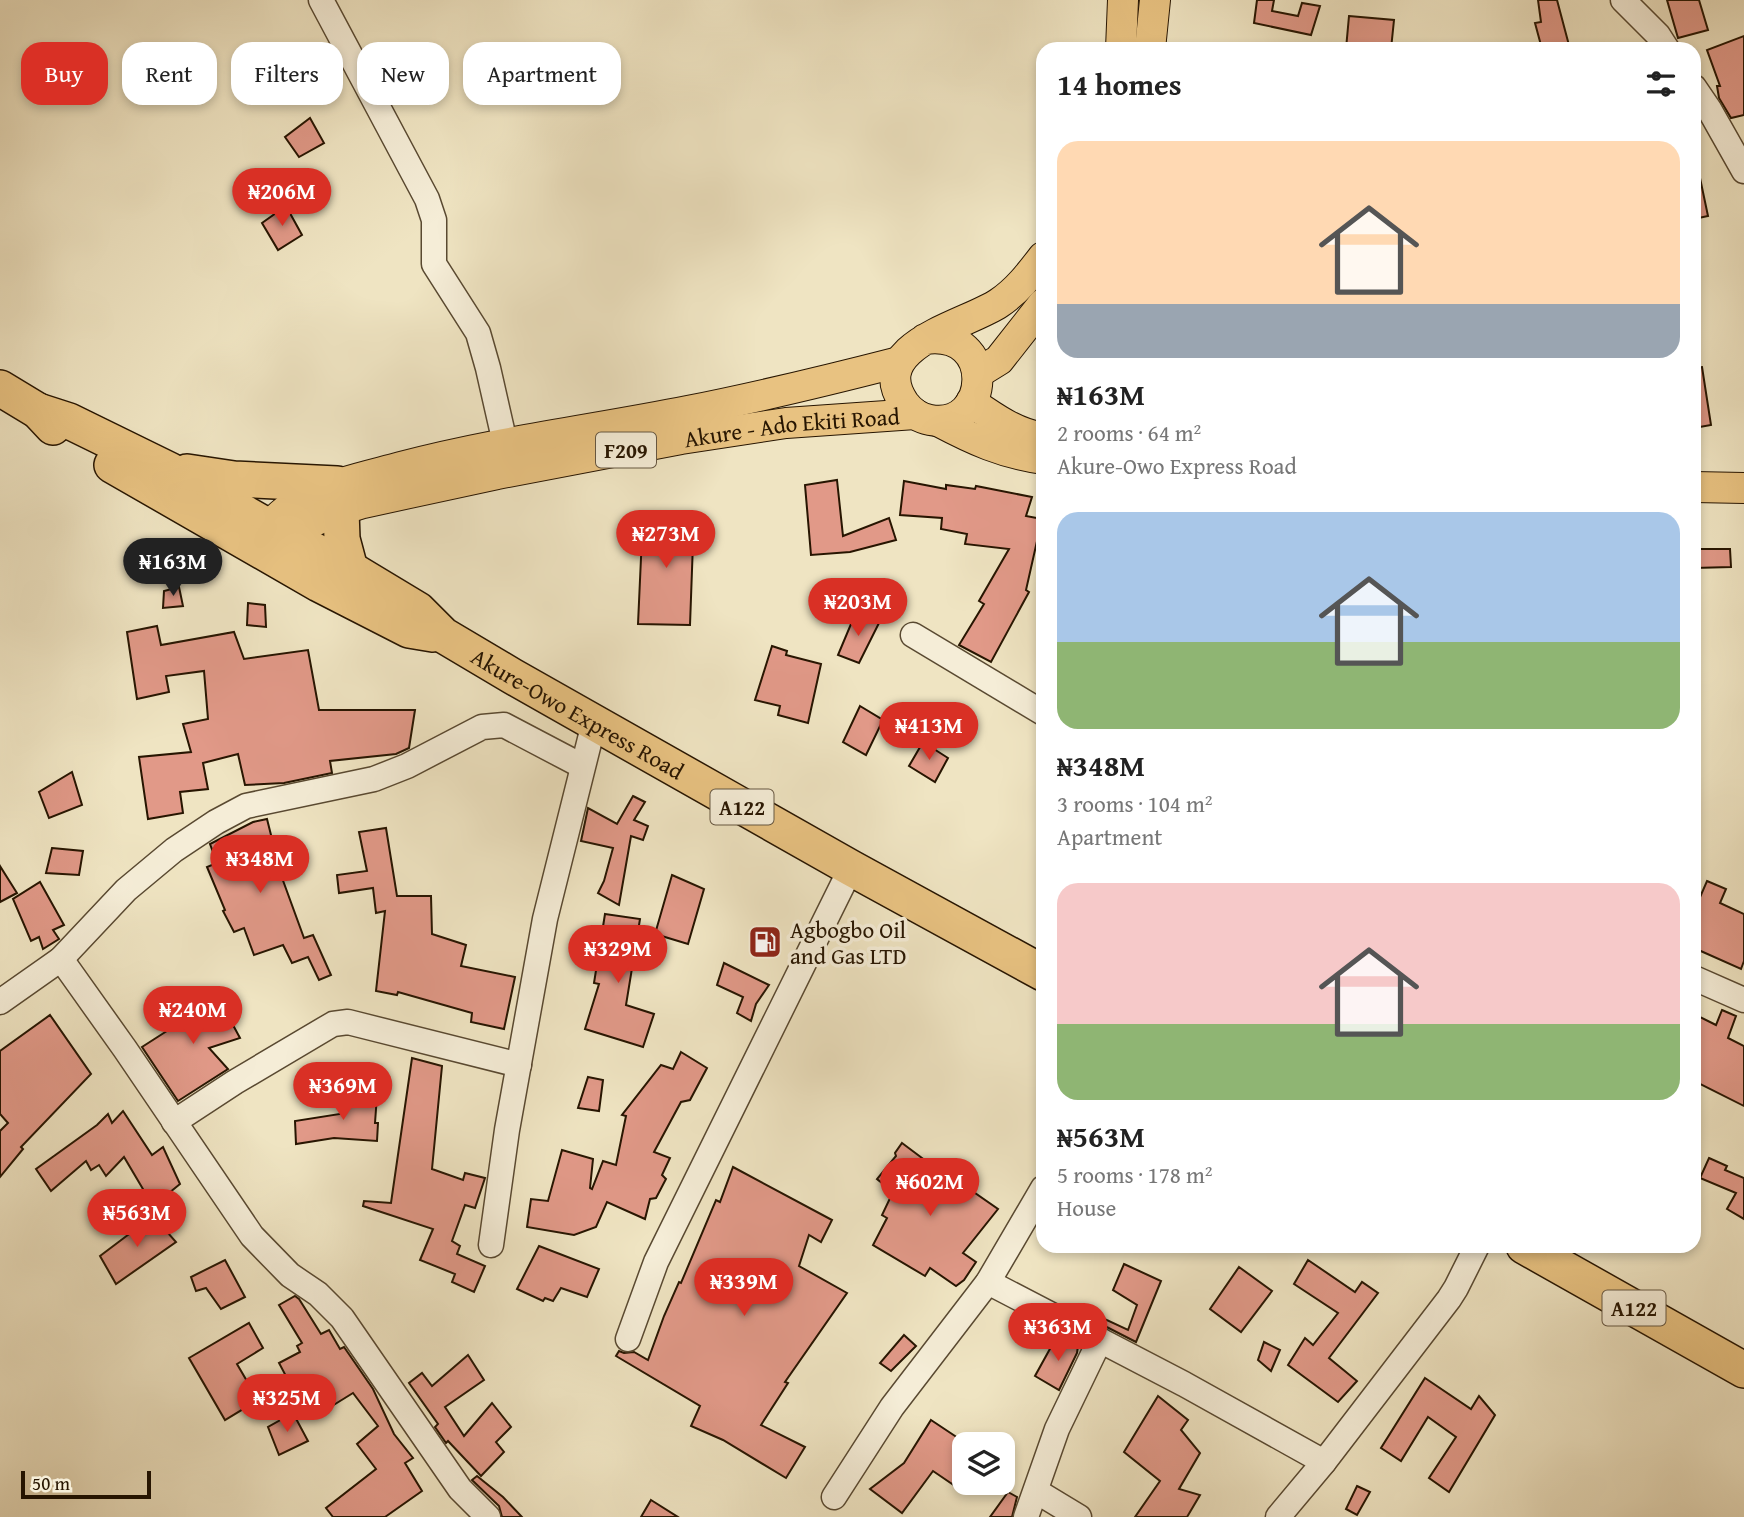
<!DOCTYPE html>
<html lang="en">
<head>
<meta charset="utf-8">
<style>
	body { margin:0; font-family:"Gentium Book Plus",serif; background:#f6f6f6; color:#222; height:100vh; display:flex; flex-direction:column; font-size:26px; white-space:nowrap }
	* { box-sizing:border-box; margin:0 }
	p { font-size:23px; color:#767676 }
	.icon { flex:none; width:38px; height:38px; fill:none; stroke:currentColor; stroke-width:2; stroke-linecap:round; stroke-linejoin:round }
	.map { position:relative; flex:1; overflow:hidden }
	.side { position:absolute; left:1036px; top:42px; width:665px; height:1211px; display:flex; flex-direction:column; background:#fff; border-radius:21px; box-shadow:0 4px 10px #0003 }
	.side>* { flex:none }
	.top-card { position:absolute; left:21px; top:42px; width:665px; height:63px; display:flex; gap:14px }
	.tools { position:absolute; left:952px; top:1432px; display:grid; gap:14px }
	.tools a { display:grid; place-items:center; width:63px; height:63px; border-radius:14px; background:#fff; box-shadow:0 4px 10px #0003; font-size:35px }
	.scale { position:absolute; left:21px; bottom:18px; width:130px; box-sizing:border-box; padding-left:7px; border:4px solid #271501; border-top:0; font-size:19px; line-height:24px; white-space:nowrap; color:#271501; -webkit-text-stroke:5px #f5edd7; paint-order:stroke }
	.price { position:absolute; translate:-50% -60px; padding:0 16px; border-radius:24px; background:#d93025; color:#fff; font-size:23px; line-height:46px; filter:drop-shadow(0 2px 4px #0008) }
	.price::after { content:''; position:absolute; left:50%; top:42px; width:21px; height:16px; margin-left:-10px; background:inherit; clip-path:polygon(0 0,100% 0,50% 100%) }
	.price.active { background:#222; color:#fff }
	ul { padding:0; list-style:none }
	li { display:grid; align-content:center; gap:14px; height:371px; padding:0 21px }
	li span { display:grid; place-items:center; height:217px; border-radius:21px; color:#555 }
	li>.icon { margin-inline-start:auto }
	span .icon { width:126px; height:126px; fill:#fffc; stroke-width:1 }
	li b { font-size:30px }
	h2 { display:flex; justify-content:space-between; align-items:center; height:84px; padding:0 21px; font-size:30px }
	.tag { padding:0 24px; border-radius:21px; background:#fff; box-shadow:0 4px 10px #0003; font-size:24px; line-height:63px }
	.tag.active { background:#d93025; color:#fff }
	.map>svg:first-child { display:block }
</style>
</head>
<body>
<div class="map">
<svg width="1744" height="1517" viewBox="0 0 1744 1517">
	<rect width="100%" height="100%" fill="#efe4c2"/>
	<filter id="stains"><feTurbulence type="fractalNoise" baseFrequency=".00286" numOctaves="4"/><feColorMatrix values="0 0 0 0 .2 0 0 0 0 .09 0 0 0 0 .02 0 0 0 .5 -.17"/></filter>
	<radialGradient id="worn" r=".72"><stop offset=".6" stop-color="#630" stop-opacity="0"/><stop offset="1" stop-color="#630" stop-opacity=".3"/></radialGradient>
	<g fill="#e19988" stroke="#271501" stroke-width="2">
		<polygon points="1257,0 1274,0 1272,11 1298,16 1302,3 1320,6 1311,35 1254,23"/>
		<polygon points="1538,0 1557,0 1570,49 1542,49 1535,23 1541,22"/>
		<polygon points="1667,0 1699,0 1708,30 1678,38"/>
		<polygon points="1349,16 1394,20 1391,49 1346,49"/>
		<polygon points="1744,36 1744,115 1731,118 1719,98 1717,86 1720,86 1707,50"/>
		<polygon points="310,118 324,143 299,157 285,137"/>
		<polygon points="1694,178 1700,178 1708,216 1694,219"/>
		<polygon points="286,206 302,235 278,250 262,223"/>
		<polygon points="1702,367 1711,425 1694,428 1694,368"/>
		<polygon points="837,480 843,536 889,518 896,540 850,552 811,555 805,485"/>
		<polygon points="904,481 946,489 946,485 975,489 976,486 1032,497 1026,516 1042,519 1026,590 1029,592 991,662 959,645 984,604 979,601 1009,549 965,544 967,534 941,529 942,518 900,515"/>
		<polygon points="643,514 694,515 690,625 638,624"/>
		<polygon points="1694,549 1730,549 1731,567 1694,568"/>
		<polygon points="179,587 183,606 163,608 164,591"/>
		<polygon points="248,603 265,605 266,627 247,625"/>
		<polygon points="856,612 879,623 859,663 838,655"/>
		<polygon points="157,626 161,645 234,632 244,659 308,650 319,710 415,710 409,748 396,754 330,761 332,773 284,783 245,785 238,754 203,763 208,789 180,792 183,813 148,819 139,757 191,752 183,724 208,719 204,671 166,676 169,692 137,699 127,632"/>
		<polygon points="772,646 787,651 786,655 821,664 808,723 778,715 780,706 755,700"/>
		<polygon points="860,706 883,720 866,755 843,742"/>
		<polygon points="923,742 948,758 935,782 909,766"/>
		<polygon points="72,772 82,805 49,818 39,792"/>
		<polygon points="633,796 645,802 634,820 648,826 643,840 631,836 619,905 598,893 604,881 613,848 581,841 588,808 617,824"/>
		<polygon points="267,819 281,875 304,938 313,935 331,975 319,980 308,957 292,963 283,945 254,955 244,928 234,932 223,911 225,910 207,867 217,863 210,844 253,822"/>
		<polygon points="386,828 397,896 431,896 432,934 466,945 461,966 515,977 504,1029 471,1022 472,1013 398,992 397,995 376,991 385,911 376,913 373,888 339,893 337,875 367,871 359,832"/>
		<polygon points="52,848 83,851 79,875 46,873"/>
		<polygon points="0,866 17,893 0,902"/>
		<polygon points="672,875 704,889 688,944 655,934"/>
		<polygon points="1707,881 1726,889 1720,903 1744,914 1744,961 1741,969 1694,948 1694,911"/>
		<polygon points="40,882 64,925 53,930 59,939 43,949 39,937 31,941 13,899"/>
		<polygon points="605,914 640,919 626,1005 654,1014 643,1047 585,1029 599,984 594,983"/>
		<polygon points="724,963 769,985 756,1004 751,1021 737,1013 743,997 717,985"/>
		<polygon points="214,990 240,1038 209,1048 228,1069 178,1101 142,1047 184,1020 177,1007"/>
		<polygon points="1722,1010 1736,1016 1728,1038 1744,1046 1744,1106 1694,1081 1694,1014 1716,1025"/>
		<polygon points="50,1015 91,1074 21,1147 23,1149 0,1177 0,1131 8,1123 0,1114 0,1051"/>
		<polygon points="681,1052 707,1068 690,1100 681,1102 654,1152 670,1158 662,1175 666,1179 656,1198 650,1199 645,1219 607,1202 596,1227 574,1235 527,1227 531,1199 548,1201 562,1150 593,1159 590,1188 592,1189 603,1161 616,1165 626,1116 622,1115 661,1065 673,1069"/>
		<polygon points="412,1058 442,1066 432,1169 463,1180 465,1173 485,1178 475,1208 465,1205 452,1241 460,1246 457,1254 485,1266 474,1292 452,1282 455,1274 420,1260 433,1229 363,1206 364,1201 391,1203"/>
		<polygon points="588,1077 603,1080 599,1111 578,1108"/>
		<polygon points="340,1093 377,1095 375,1123 378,1123 377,1141 334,1138 296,1144 295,1121 340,1114"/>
		<polygon points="123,1111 152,1155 163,1147 180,1184 153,1206 124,1157 106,1176 99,1165 91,1170 86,1161 51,1191 36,1169 97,1125 108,1114 112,1123"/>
		<polygon points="902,1143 938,1170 939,1168 998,1209 963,1253 976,1262 964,1280 956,1286 930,1268 925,1276 873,1245 887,1218 882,1215 893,1192 877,1179 896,1156 895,1153"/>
		<polygon points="1709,1158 1727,1166 1725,1170 1744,1178 1744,1219 1727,1209 1736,1193 1700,1178"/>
		<polygon points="733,1167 832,1220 821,1242 809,1235 799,1266 847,1293 785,1382 788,1383 761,1425 805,1447 786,1478 723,1440 691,1426 700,1406 616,1356 619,1351 624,1353 634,1352 648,1360 664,1316 679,1282 681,1283 716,1200 720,1202"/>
		<polygon points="153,1216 176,1242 116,1284 100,1256"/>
		<polygon points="539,1246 599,1269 587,1297 561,1288 553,1301 545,1298 543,1301 517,1289"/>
		<polygon points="225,1260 245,1297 221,1309 206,1288 196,1291 191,1277"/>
		<polygon points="1308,1260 1355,1292 1362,1282 1378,1293 1329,1358 1357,1381 1338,1402 1288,1365 1305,1338 1313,1345 1338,1313 1294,1284"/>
		<polygon points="1124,1264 1161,1281 1136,1342 1091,1319 1094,1314 1128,1330 1137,1305 1113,1290"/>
		<polygon points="1239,1267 1272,1291 1241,1332 1210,1309"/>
		<polygon points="295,1296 299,1299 321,1334 329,1330 340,1349 344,1347 373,1389 394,1434 413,1458 405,1463 422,1491 385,1517 333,1517 326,1508 376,1469 357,1444 378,1426 353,1393 332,1406 318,1385 296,1395 279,1363 300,1352 297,1346 302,1343 279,1305"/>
		<polygon points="249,1323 263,1348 237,1364 258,1400 225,1420 189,1358"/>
		<polygon points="904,1335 916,1346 891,1371 880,1363"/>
		<polygon points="1059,1336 1078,1346 1077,1353 1059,1390 1035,1376 1051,1347 1054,1349"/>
		<polygon points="1264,1342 1280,1350 1271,1371 1258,1360"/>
		<polygon points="468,1355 484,1380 445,1407 464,1436 492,1403 511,1427 496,1442 504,1452 481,1476 448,1441 446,1443 435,1427 438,1424 409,1383 422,1373 432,1386"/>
		<polygon points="1425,1378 1471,1409 1479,1396 1495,1415 1449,1492 1429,1478 1456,1437 1428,1417 1401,1461 1381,1448"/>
		<polygon points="1158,1396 1188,1420 1181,1430 1200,1453 1179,1489 1200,1495 1187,1517 1135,1517 1160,1481 1124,1452"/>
		<polygon points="293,1413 308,1441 279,1455 268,1427"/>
		<polygon points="931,1420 964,1442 964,1492 933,1471 902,1513 870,1489 904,1463"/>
		<polygon points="477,1476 503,1497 522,1517 502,1517 499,1506 472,1480"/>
		<polygon points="1357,1486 1370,1492 1357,1515 1346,1509"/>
		<polygon points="1008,1492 1017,1497 1012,1517 990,1517"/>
		<polygon points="651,1500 678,1517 641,1517"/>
	</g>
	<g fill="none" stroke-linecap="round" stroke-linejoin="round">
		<defs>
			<g id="minor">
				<polyline points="321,0 427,199 434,220 434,264 478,333 488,368 505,443"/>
				<polyline points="1623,0 1658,35 1667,49"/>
				<polyline points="1694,87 1709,109 1744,171"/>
				<polyline points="913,635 1043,713"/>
				<polyline points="61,959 125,1049 252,1236 290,1275 318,1294 342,1318 460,1489 488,1517"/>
				<polyline points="1694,978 1744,1000"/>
				<polyline points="0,1002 61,959 126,890 174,850 216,822 246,806 374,779 407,766 482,727 504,725 582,766"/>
				<polyline points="174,1122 235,1082 333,1024 348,1022 519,1065"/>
				<polyline points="491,1245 507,1130 545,919 594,723"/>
				<polyline points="988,1282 1184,1384 1324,1462"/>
				<polyline points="628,1339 656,1262 851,868"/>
				<polyline points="1036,1491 1079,1517"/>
				<polyline points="834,1497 892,1407 988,1282 1043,1188"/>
				<polyline points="1026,1517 1057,1429 1100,1340"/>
				<polyline points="1278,1517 1324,1462 1449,1299 1456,1288 1477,1246"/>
			</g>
			<g id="major">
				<polyline points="1121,49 1123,0"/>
				<polyline points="1150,49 1155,0"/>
				<path d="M925 339C998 329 990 431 930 420 919 418 910 411 904 403 865 345 967 325 999 303 1017 291 1030 274 1043 257"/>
				<polyline points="978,373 999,360 1043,304"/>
				<path d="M971 402C994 418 1015 433 1043 438"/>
				<path d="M938 421C974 440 1002 453 1043 459"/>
				<polyline points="1694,487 1744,488"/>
				<path d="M255 543C268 526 282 511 301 500 332 483 368 476 401 467 496 442 592 430 688 411 759 397 829 380 899 362"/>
				<path id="s1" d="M276 551C297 524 331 513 363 503L497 474 681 439 786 423 915 414"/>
			</g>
			<g id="highway">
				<polyline points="0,388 38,411 53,427"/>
				<path id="s2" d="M38 411 69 421 169 470 267 526 350 569 418 610 443 635 512 676 851 868 1043 973"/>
				<polyline points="112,465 319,584 409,630 433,634"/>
				<polyline points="187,472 234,479 337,484"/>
				<polyline points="341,510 342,539 350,569"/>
				<polyline points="1524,1246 1744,1370"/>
			</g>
		</defs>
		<use href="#minor" stroke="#594931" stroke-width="27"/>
		<use href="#major" stroke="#271501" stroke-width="32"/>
		<use href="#highway" stroke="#271501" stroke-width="38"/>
		<use href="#minor" stroke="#f5edd7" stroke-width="24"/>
		<use href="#major" stroke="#e8c281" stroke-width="30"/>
		<use href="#highway" stroke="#e8c281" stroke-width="35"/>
	</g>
	<defs>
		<symbol id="fuel-square" viewBox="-11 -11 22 22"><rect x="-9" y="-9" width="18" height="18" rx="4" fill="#8f2418" stroke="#f5edd7"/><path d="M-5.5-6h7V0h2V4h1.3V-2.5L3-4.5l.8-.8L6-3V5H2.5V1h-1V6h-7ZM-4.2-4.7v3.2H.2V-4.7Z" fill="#fff"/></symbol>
	</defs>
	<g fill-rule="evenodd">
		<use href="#fuel-square" x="746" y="923" width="38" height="38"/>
	</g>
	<g text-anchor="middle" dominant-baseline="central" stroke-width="7" stroke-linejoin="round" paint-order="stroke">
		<g fill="#f5edd7" stroke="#655641" stroke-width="2">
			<rect x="596" y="432.5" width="60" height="35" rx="5"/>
			<rect x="710.5" y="789.5" width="63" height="35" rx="5"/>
			<rect x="1602.5" y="1290.5" width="63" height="35" rx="5"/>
		</g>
		<g font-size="21" font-weight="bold" fill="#271501">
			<text x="626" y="450">F209</text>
			<text x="742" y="807">A122</text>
			<text x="1634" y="1308">A122</text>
		</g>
		<g font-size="23" fill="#271501" stroke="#f5edd7">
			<text stroke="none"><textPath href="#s1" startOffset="537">Akure - Ado Ekiti Road</textPath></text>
			<text stroke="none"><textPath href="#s2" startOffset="621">Akure-Owo Express Road</textPath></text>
		</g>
		<g font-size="23" fill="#271501" stroke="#f5edd7" text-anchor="start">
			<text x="790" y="929">Agbogbo Oil<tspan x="790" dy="26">and Gas LTD</tspan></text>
		</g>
	</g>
	<rect width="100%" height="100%" filter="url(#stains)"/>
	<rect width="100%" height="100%" fill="url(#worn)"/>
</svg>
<div class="tools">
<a><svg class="icon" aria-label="layers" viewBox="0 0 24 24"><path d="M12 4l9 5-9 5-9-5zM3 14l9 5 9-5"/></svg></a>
</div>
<div class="scale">50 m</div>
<b class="price" style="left:282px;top:228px">₦206M</b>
<b class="price" style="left:666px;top:570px">₦273M</b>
<b class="price active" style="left:173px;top:598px">₦163M</b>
<b class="price" style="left:858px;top:638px">₦203M</b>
<b class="price" style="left:929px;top:762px">₦413M</b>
<b class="price" style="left:260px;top:895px">₦348M</b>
<b class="price" style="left:618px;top:985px">₦329M</b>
<b class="price" style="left:193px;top:1046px">₦240M</b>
<b class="price" style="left:343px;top:1122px">₦369M</b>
<b class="price" style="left:930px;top:1218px">₦602M</b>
<b class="price" style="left:137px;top:1249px">₦563M</b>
<b class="price" style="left:744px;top:1318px">₦339M</b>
<b class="price" style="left:1058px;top:1363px">₦363M</b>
<b class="price" style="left:287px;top:1434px">₦325M</b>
<div class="top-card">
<a class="tag active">Buy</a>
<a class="tag">Rent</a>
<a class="tag">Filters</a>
<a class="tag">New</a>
<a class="tag">Apartment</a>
</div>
<section class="side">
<h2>14 homes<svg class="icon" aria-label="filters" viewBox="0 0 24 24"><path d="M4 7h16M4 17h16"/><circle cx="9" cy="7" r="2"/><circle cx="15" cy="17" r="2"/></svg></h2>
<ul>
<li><span style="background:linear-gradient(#ffd9b3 75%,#9aa5b1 0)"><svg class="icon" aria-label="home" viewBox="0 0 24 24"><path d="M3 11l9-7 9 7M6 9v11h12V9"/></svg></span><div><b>₦163M</b><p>2 rooms · 64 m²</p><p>Akure-Owo Express Road</p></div></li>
<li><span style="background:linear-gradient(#a9c7e8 60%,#8fb573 0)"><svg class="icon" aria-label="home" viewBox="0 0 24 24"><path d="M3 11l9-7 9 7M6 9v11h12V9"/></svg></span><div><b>₦348M</b><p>3 rooms · 104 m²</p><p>Apartment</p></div></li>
<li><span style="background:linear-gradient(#f6c9c9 65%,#8fb573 0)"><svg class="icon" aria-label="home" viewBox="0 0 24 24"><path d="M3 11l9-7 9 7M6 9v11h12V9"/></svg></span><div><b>₦563M</b><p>5 rooms · 178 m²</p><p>House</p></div></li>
</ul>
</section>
</div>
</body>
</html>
